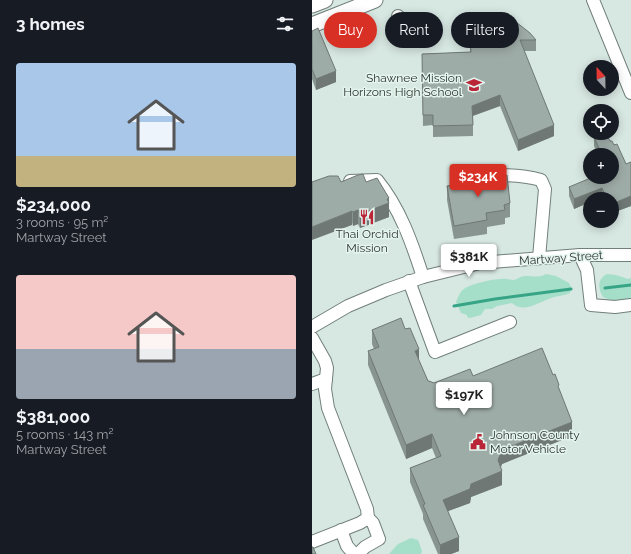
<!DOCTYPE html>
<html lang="en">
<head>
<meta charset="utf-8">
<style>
	body { margin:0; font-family:Raleway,sans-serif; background:#242831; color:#f1f3f6; height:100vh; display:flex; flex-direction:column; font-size:15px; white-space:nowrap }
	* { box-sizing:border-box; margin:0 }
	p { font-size:13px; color:#9ea1a6 }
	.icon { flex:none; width:22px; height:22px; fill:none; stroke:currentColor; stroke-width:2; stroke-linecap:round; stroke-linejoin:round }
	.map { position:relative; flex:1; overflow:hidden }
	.drawer { display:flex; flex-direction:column; background:#171b24; width:312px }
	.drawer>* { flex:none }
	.hud { position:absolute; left:12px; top:12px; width:247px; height:36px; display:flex; gap:8px }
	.needle { width:26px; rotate:338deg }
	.controls { position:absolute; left:271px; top:60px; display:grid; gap:8px }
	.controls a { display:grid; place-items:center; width:36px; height:36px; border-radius:50%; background:#171b24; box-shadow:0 2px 10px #0003; font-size:20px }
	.price { position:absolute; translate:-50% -34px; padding:0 9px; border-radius:4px; background:#fff; color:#222; font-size:13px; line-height:26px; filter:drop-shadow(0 1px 2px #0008) }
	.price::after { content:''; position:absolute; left:50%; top:24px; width:12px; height:9px; margin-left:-6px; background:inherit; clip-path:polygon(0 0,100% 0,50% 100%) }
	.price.active { background:#d93025; color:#fff }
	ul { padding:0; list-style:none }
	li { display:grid; align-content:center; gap:8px; height:212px; padding:0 16px }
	li span { display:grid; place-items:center; height:124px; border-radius:4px; color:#555 }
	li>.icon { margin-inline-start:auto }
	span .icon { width:72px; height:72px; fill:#fffc; stroke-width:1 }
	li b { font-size:17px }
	h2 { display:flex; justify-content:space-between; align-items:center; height:48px; padding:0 16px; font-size:17px }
	.tag { padding:0 14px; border-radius:18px; background:#171b24; box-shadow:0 2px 10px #0003; font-size:14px; line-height:36px }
	.tag.active { background:#d93025; color:#fff }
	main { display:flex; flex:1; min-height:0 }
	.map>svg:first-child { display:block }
</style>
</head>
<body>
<main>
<section class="drawer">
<h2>3 homes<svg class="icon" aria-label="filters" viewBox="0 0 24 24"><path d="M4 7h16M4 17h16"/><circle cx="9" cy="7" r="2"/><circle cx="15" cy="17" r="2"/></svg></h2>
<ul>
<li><span style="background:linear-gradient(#a9c7e8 75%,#c2b280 0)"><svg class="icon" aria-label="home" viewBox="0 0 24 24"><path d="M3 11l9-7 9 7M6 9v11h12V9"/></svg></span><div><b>$234,000</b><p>3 rooms · 95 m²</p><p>Martway Street</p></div></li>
<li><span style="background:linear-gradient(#f6c9c9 60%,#9aa5b1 0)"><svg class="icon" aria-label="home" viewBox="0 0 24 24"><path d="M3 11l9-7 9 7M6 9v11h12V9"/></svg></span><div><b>$381,000</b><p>5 rooms · 143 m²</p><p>Martway Street</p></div></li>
</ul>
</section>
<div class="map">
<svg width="319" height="554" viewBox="0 0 319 554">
	<rect width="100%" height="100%" fill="#d7e7e1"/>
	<g fill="#a5dfca">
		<path d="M234 274 244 276 257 283 259 287 258 293C251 296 245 296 239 298 227 302 211 314 200 303L185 306 180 309H173L169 315 158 318 155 317V315L149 313 144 302C146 298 148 291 152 289 158 284 181 279 189 279 193 278 198 280 202 280 206 279 209 276 213 276 221 276 227 278 234 274Z"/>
		<path d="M295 274 304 275 316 279 319 278V298C309 300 300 302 291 297 286 288 285 279 295 274Z"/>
		<polygon points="99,538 106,540 110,551 109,554 77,554 86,544"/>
	</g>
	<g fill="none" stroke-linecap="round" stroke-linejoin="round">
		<g stroke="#37a486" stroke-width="3">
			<polyline points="293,288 319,285"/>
			<polyline points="142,306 183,299 259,289"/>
		</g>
		<defs>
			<g id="minor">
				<polyline points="281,0 319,93"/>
				<polyline points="86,16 91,21"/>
				<path d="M149 177C176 175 203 173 229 180L233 189 227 258"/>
				<path d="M38 181 65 180C88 208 100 243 111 277"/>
				<polyline points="268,255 275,270 279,305 303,307 319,305"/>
				<polyline points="97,281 123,352 198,322"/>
				<polyline points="0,327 36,306 74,290 111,277 168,263 268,255 319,255"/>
				<polyline points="0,338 13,361 15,368 13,389 16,408 55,509 56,518 48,523 0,542"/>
				<polyline points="0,384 14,379"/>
				<polyline points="29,530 35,546 42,554"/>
				<polyline points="46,554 53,547 67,539 61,523 56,518"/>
			</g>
			<g id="major">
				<polyline points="0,5 13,0"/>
				<polyline points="0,25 63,0"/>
			</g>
		</defs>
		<use href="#minor" stroke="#717f7a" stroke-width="14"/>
		<use href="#major" stroke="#717f7a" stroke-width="17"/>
		<use href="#minor" stroke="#fff" stroke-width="12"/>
		<use href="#major" stroke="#fff" stroke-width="15"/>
	</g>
	<g fill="#889490">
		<polygon points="170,15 224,40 224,51 212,51 242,136 206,151 188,106 161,116 161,136 121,137 121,125 111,126 110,54 158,52 158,42 171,42"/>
		<polygon points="0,31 24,82 4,90 0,79"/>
		<polygon points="282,137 298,141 302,145 314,164 319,162 319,206 300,213 300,199 291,199 290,197 262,209 257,196 257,187 300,177 300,155 286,155 282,146"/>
		<polygon points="158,170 167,176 188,176 198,203 198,217 193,218 193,224 175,227 175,234 142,239 135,200 135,186 158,182"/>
		<polygon points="29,182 54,182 77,212 77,217 48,228 46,224 41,226"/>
		<polygon points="60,330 107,361 116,381 122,383 161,376 247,389 260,436 190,464 189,467 190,485 159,497 158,503 136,511 147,551 139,554 126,554 111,519 111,514 98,482 98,468 124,458 120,448 94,459 56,365 56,351 62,349 60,344"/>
	</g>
	<g fill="#6f7875">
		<polygon points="24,71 24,82 4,90 4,79"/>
		<polygon points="188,95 188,106 160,116 160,106"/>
		<polygon points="242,125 242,136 206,151 206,140"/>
		<polygon points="290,188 290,197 286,199 278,199 278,202 262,209 262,199"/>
		<polygon points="319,196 319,206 300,213 300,204"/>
		<polygon points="77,198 77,217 48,228 48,214"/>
		<polygon points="46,210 46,224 41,226 41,212"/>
		<polygon points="40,211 40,225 0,240 0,227"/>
		<polygon points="107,349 107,363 103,351"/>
		<polygon points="260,422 260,436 190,464 186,473 190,471 190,485 159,497 158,503 131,513 131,500 159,484 186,460 190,450"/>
		<polygon points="120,434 120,448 94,459 94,445"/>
		<polygon points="147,537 147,551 139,554 128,554 128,545"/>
	</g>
	<g fill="#9eaca7" stroke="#6f7875">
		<polygon points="170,15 188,17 204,22 218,33 224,40 208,40 242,125 206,140 188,95 160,106 161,125 121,126 121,115 111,115 110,54 159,52 158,42 171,42"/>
		<polygon points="6,28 24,71 4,79 0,69 0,31"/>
		<polygon points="292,133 294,133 298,141 300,141 302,145 305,144 314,164 319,162 319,196 300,204 300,199 295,199 290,188 262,199 257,187 281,177 300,177 300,155 290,155 282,137"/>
		<polygon points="158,170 166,170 167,176 188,172 188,176 195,175 198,203 192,205 193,210 174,213 175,220 142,226 135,186 160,182"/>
		<polygon points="51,174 54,182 65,178 77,198 75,199 77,203 48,214 46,210 41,212 40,211 0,227 0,182 17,176 26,176 29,182 46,175"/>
		<polygon points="89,318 93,329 98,328 107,349 103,351 116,381 117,381 122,383 158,369 161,376 230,348 241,375 243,374 247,385 246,386 260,422 190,450 186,460 190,471 159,484 158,489 131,500 147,537 128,545 111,505 113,504 98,468 129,456 120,434 94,445 56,351 67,347 60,330"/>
		<polygon points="0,547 1,547 4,554 0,554"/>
	</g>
	<defs>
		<symbol id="school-bare" viewBox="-9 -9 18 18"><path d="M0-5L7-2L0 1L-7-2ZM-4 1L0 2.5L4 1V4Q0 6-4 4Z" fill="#b82637" stroke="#e4f4ee" stroke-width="2.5" paint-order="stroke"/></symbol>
		<symbol id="restaurant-bare" viewBox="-9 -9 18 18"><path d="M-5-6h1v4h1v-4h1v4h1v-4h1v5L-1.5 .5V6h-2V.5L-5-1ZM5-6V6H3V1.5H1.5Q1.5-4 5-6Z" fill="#b82637" stroke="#e4f4ee" stroke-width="2.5" paint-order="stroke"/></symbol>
		<symbol id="civic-bare" viewBox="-9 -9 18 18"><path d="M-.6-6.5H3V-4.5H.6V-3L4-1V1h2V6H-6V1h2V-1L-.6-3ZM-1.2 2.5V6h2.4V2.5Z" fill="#b82637" stroke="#e4f4ee" stroke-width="2.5" paint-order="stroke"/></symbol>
	</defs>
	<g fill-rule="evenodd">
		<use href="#school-bare" x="151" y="74" width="22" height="22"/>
		<use href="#restaurant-bare" x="44" y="206" width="22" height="22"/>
		<use href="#civic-bare" x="155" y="431" width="22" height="22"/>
	</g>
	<g text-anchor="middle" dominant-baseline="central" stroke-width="3" stroke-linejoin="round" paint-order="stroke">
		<g font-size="12" fill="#303633" stroke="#e4f4ee" text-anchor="end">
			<text x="150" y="78">Shawnee Mission<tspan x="150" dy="14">Horizons High School</tspan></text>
			<text x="55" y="234" text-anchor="middle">Thai Orchid<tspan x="55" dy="14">Mission</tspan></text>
			<text x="178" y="435" text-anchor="start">Johnson County<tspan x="178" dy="14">Motor Vehicle</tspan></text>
		</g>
		<g font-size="12" fill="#303633" stroke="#e4f4ee">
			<text transform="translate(249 258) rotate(-4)">Martway Street</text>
		</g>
	</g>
</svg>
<div class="controls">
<a><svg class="needle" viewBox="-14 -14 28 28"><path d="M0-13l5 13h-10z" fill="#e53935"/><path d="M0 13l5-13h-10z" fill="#9ea1a6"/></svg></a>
<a><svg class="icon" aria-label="locate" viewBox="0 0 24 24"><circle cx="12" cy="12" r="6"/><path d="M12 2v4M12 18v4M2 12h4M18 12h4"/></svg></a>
<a>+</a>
<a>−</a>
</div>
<b class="price active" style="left:166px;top:198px">$234K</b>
<b class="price" style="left:157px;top:278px">$381K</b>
<b class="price" style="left:152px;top:416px">$197K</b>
<div class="hud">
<a class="tag active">Buy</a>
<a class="tag">Rent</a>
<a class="tag">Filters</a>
</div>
</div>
</main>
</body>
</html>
